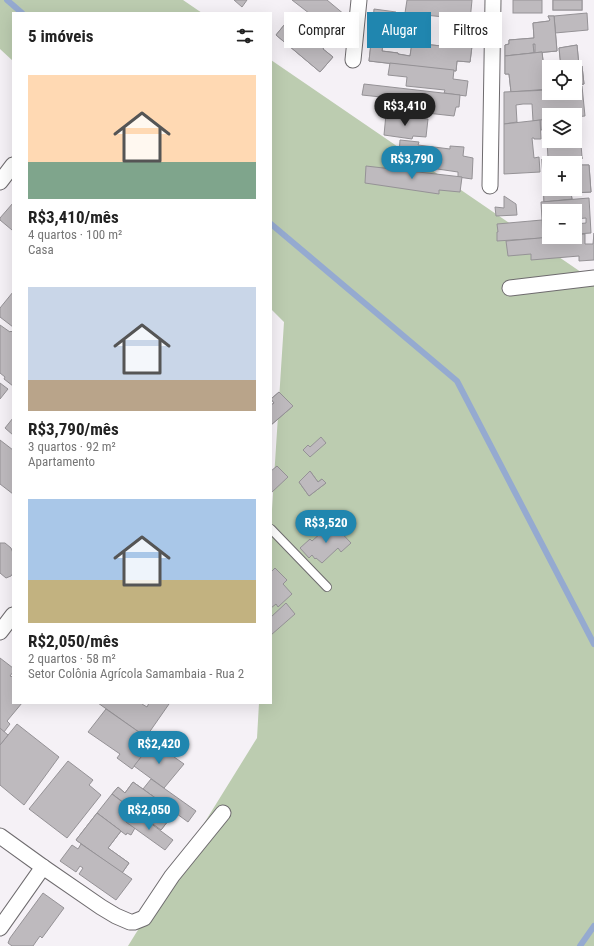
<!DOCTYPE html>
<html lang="pt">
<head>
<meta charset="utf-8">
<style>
	body { margin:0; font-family:"Roboto Condensed",sans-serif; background:#f2f2f2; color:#222; height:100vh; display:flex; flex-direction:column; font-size:15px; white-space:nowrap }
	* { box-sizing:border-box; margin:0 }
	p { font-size:13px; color:#767676 }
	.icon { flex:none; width:22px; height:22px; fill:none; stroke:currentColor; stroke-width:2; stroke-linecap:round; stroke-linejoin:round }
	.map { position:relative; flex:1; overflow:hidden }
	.sheet { position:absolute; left:12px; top:12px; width:260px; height:692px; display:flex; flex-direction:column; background:#fff; border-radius:0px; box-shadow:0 4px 16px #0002 }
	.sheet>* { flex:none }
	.top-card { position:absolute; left:284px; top:12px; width:250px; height:36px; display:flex; gap:8px }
	.buttons { position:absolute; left:542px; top:60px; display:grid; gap:8px }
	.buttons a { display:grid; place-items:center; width:40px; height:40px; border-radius:0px; background:#fff; box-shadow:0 4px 16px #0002; font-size:20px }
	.price { position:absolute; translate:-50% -34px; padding:0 9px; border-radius:14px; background:#2086af; color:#fff; font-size:13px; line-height:26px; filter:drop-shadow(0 1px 2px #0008) }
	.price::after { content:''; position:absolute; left:50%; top:24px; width:12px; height:9px; margin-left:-6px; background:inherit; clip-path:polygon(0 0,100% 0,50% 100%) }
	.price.current { background:#222; color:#fff }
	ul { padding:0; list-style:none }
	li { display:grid; align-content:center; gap:8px; height:212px; padding:0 16px }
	li span { display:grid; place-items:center; height:124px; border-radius:0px; color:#555 }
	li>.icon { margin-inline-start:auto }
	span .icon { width:72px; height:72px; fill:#fffc; stroke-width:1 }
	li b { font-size:17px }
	h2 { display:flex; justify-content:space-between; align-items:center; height:48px; padding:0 16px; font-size:17px }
	.pill { padding:0 14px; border-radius:0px; background:#fff; box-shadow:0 4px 16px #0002; font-size:14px; line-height:36px }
	.pill.current { background:#2086af; color:#fff }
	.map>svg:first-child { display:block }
</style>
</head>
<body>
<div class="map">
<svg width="594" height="946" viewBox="0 0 594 946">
	<rect width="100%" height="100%" fill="#f5f1f6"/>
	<g fill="#bcccb0">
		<polygon points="0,0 183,0 202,13 13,13 13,61 0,49"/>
		<polygon points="271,60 594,281 594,946 128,946 257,738 259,703 271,703 271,525 284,322 271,309"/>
	</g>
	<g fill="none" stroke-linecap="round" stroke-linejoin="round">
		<g stroke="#95aad0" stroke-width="6">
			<polyline points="7,0 22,13"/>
			<polyline points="271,224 457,381 594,644"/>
			<polyline points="580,946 594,926"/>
		</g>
	</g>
	<g fill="#bebabe" stroke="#959296">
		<polygon points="234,0 247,0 242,7"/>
		<polygon points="292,0 327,0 345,15 339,22 344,26 334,39 321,30 322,28 312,19 314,17"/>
		<polygon points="407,0 472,0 470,21 454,19 454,18 405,13"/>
		<rect x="513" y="0" width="29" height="13"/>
		<rect x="553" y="0" width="29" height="10"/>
		<rect x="553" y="0" width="29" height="10"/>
		<polygon points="374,9 396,12 394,37 372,34"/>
		<polygon points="587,13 588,30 555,33 554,16"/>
		<polygon points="548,16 554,16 557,51 535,53 535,44 533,44 534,53 505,56 505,45 509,44 509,40 534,38 533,23 549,21 550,20"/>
		<polygon points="548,16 554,16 557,51 535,53 535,44 533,44 534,53 505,56 505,45 509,44 509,40 534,38 533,23 549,21 550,20"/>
		<polygon points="289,19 324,47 323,49 333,57 320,72 276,35"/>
		<polygon points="289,19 324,47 323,49 333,57 320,72 276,35"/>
		<polygon points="372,34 384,35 382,51 398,53 398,54 410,56 412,43 452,47 452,44 472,46 470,62 457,61 456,71 369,61"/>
		<polygon points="372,34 384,35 382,51 398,53 398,54 410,56 412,43 452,47 452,44 472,46 470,62 457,61 456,71 369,61"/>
		<polygon points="577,45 579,66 582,66 584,84 575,85 575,67 561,67 559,48"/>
		<polygon points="577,45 579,66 582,66 584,84 575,85 575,67 561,67 559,48"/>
		<polygon points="542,52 544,69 549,68 549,89 511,92 509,74 505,74 505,56"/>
		<polygon points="542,52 544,69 549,68 549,89 511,92 509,74 505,74 505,56"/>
		<polygon points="390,63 454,70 453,79 468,81 466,96 444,93 445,90 406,86 407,77 388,75"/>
		<polygon points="364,84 460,95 459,107 456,107 454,116 399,110 400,99 362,95"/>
		<polygon points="582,86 585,116 575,117 575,115 549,115 549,119 533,121 532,104 523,104 516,105 517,122 504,124 504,92 549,90 549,93 575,93 575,87"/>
		<polygon points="386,114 428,119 426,137 413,136 412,139 384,135"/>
		<polygon points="575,117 579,117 582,157 548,158 547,142 550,141 575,141"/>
		<polygon points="549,119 549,129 541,130 540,120"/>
		<polygon points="540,120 541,139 534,139 534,138 532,138 534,158 539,157 540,172 504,174 504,124"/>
		<polygon points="400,140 419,142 418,145 450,149 450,146 464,147 463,156 473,158 472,179 458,177 458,172 417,166 416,172 398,169"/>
		<polygon points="582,157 582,159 569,160 570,163 549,163 549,176 547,177 547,180 549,180 549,189 575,189 575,165 589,165 591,192 571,193 572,199 544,202 542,159"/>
		<polygon points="582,157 582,159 569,160 570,163 549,163 549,176 547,177 547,180 549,180 549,189 575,189 575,165 589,165 591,192 571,193 572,199 544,202 542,159"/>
		<polygon points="366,166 462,177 460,192 439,190 439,194 365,183"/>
		<polygon points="504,196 516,204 517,215 496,216 495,207 504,208"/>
		<polygon points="589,198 591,233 576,234 575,224 586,223 586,218 575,219 575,211 549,211 549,237 551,237 543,238 541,202"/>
		<polygon points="13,203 13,229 12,230 0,220 0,218"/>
		<polygon points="542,220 543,238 497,241 497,232 498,232 497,224"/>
		<polygon points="594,233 594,260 579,261 579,256 531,260 531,254 508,256 506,241 551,237 575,237 575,235 585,234 585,244 593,244"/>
		<polygon points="13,292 13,327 0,317 0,308"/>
		<polygon points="0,325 10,332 11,331 13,333 13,386 4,379 5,377 0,373"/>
		<polygon points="0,383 8,389 0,399"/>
		<polygon points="279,392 293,406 271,425 271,405 274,403 271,399"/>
		<polygon points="279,392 293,406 271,425 271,405 274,403 271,399"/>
		<polygon points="13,418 13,435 5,428"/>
		<polygon points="321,437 326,443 310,457 303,450 308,445 310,447"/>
		<polygon points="0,440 13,450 13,494 0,484"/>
		<polygon points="277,466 288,477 271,493 271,471"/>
		<polygon points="310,471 318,482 322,479 326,483 309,496 299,482"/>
		<polygon points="310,471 318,482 322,479 326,483 309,496 299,482"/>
		<polygon points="332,523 351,543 341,552 338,548 322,563 316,558 315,559 312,555 309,558 300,548 310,539 312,541"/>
		<polygon points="0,543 5,543 11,548 13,553 13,573 11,576 6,578 0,573"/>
		<polygon points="275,568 287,580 283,584 292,594 278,607 276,604 271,608 271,572"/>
		<polygon points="286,603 295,614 271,635 271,617"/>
		<polygon points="0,658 13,668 13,672 10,676 13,677 13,703 22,703 7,721 10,724 4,732 0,728"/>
		<polygon points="98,703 143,703 142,704 147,707 149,703 167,703 169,704 146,737"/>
		<polygon points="106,709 153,742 132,769 117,758 120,754 88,732"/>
		<polygon points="17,724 59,757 24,805 0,785 0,745"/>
		<polygon points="0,728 8,735 0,745"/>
		<polygon points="153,742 184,764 164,788 134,766"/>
		<polygon points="68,761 93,780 89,785 101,795 67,838 29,809"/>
		<polygon points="151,779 196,811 188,822 143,789"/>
		<polygon points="133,782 175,812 161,830 112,794 118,787 125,793"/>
		<polygon points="133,782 175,812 161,830 112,794 118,787 125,793"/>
		<polygon points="112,794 134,811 126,822 135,828 131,835 127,833 126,835 97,813"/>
		<polygon points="134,811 173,840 165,850 126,822"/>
		<polygon points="97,813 121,831 108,848 129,863 122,873 76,840"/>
		<polygon points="97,813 121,831 108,848 129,863 122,873 76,840"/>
		<polygon points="81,844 132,879 116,900 79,874 83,868 80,866 76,872 60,861 72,845 78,849"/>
		<polygon points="43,893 64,908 42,938 40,936 33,946 12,946 8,943 10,938"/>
	</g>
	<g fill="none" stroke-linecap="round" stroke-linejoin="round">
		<defs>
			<polyline id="service" points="271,529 327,587"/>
			<g id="minor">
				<polyline points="353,60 359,0"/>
				<polyline points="0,182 13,165"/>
				<polyline points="490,186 493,0"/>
				<polyline points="510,288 594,278"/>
				<polyline points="0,632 13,615"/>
				<polyline points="0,836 43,867 101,907 116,916 130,922 134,922 144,918 172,876 223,813"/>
				<polyline points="0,928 43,867"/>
			</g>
		</defs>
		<use href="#service" stroke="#6e6b6e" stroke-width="10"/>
		<use href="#minor" stroke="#6e6b6e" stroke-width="17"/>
		<use href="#service" stroke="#fff" stroke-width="8"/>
		<use href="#minor" stroke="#fff" stroke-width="15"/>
	</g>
</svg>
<div class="buttons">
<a><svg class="icon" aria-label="locate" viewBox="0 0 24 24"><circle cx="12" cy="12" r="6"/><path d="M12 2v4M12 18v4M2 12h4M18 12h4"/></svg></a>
<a><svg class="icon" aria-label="layers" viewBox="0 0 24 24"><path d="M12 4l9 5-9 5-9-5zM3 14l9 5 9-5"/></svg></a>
<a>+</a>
<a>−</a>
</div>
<b class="price current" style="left:405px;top:127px">R$3,410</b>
<b class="price" style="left:412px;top:180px">R$3,790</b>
<b class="price" style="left:326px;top:544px">R$3,520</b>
<b class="price" style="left:159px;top:765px">R$2,420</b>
<b class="price" style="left:149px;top:831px">R$2,050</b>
<div class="top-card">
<a class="pill">Comprar</a>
<a class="pill current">Alugar</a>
<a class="pill">Filtros</a>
</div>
<section class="sheet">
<h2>5 imóveis<svg class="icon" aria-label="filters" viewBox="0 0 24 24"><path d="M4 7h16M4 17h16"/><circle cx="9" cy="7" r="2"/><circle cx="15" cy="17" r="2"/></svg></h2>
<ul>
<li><span style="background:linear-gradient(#ffd9b3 70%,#7fa58c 0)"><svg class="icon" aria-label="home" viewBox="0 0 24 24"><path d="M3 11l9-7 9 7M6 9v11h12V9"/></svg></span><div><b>R$3,410/mês</b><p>4 quartos · 100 m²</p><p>Casa</p></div></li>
<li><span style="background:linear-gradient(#c9d6e8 75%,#b9a48a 0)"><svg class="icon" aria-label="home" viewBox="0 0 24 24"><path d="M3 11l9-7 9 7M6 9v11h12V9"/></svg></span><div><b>R$3,790/mês</b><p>3 quartos · 92 m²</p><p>Apartamento</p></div></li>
<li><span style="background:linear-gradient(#a9c7e8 65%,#c2b280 0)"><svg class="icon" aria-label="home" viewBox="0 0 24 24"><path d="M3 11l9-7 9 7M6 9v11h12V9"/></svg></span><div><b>R$2,050/mês</b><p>2 quartos · 58 m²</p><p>Setor Colônia Agrícola Samambaia - Rua 2</p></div></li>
</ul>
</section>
</div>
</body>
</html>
